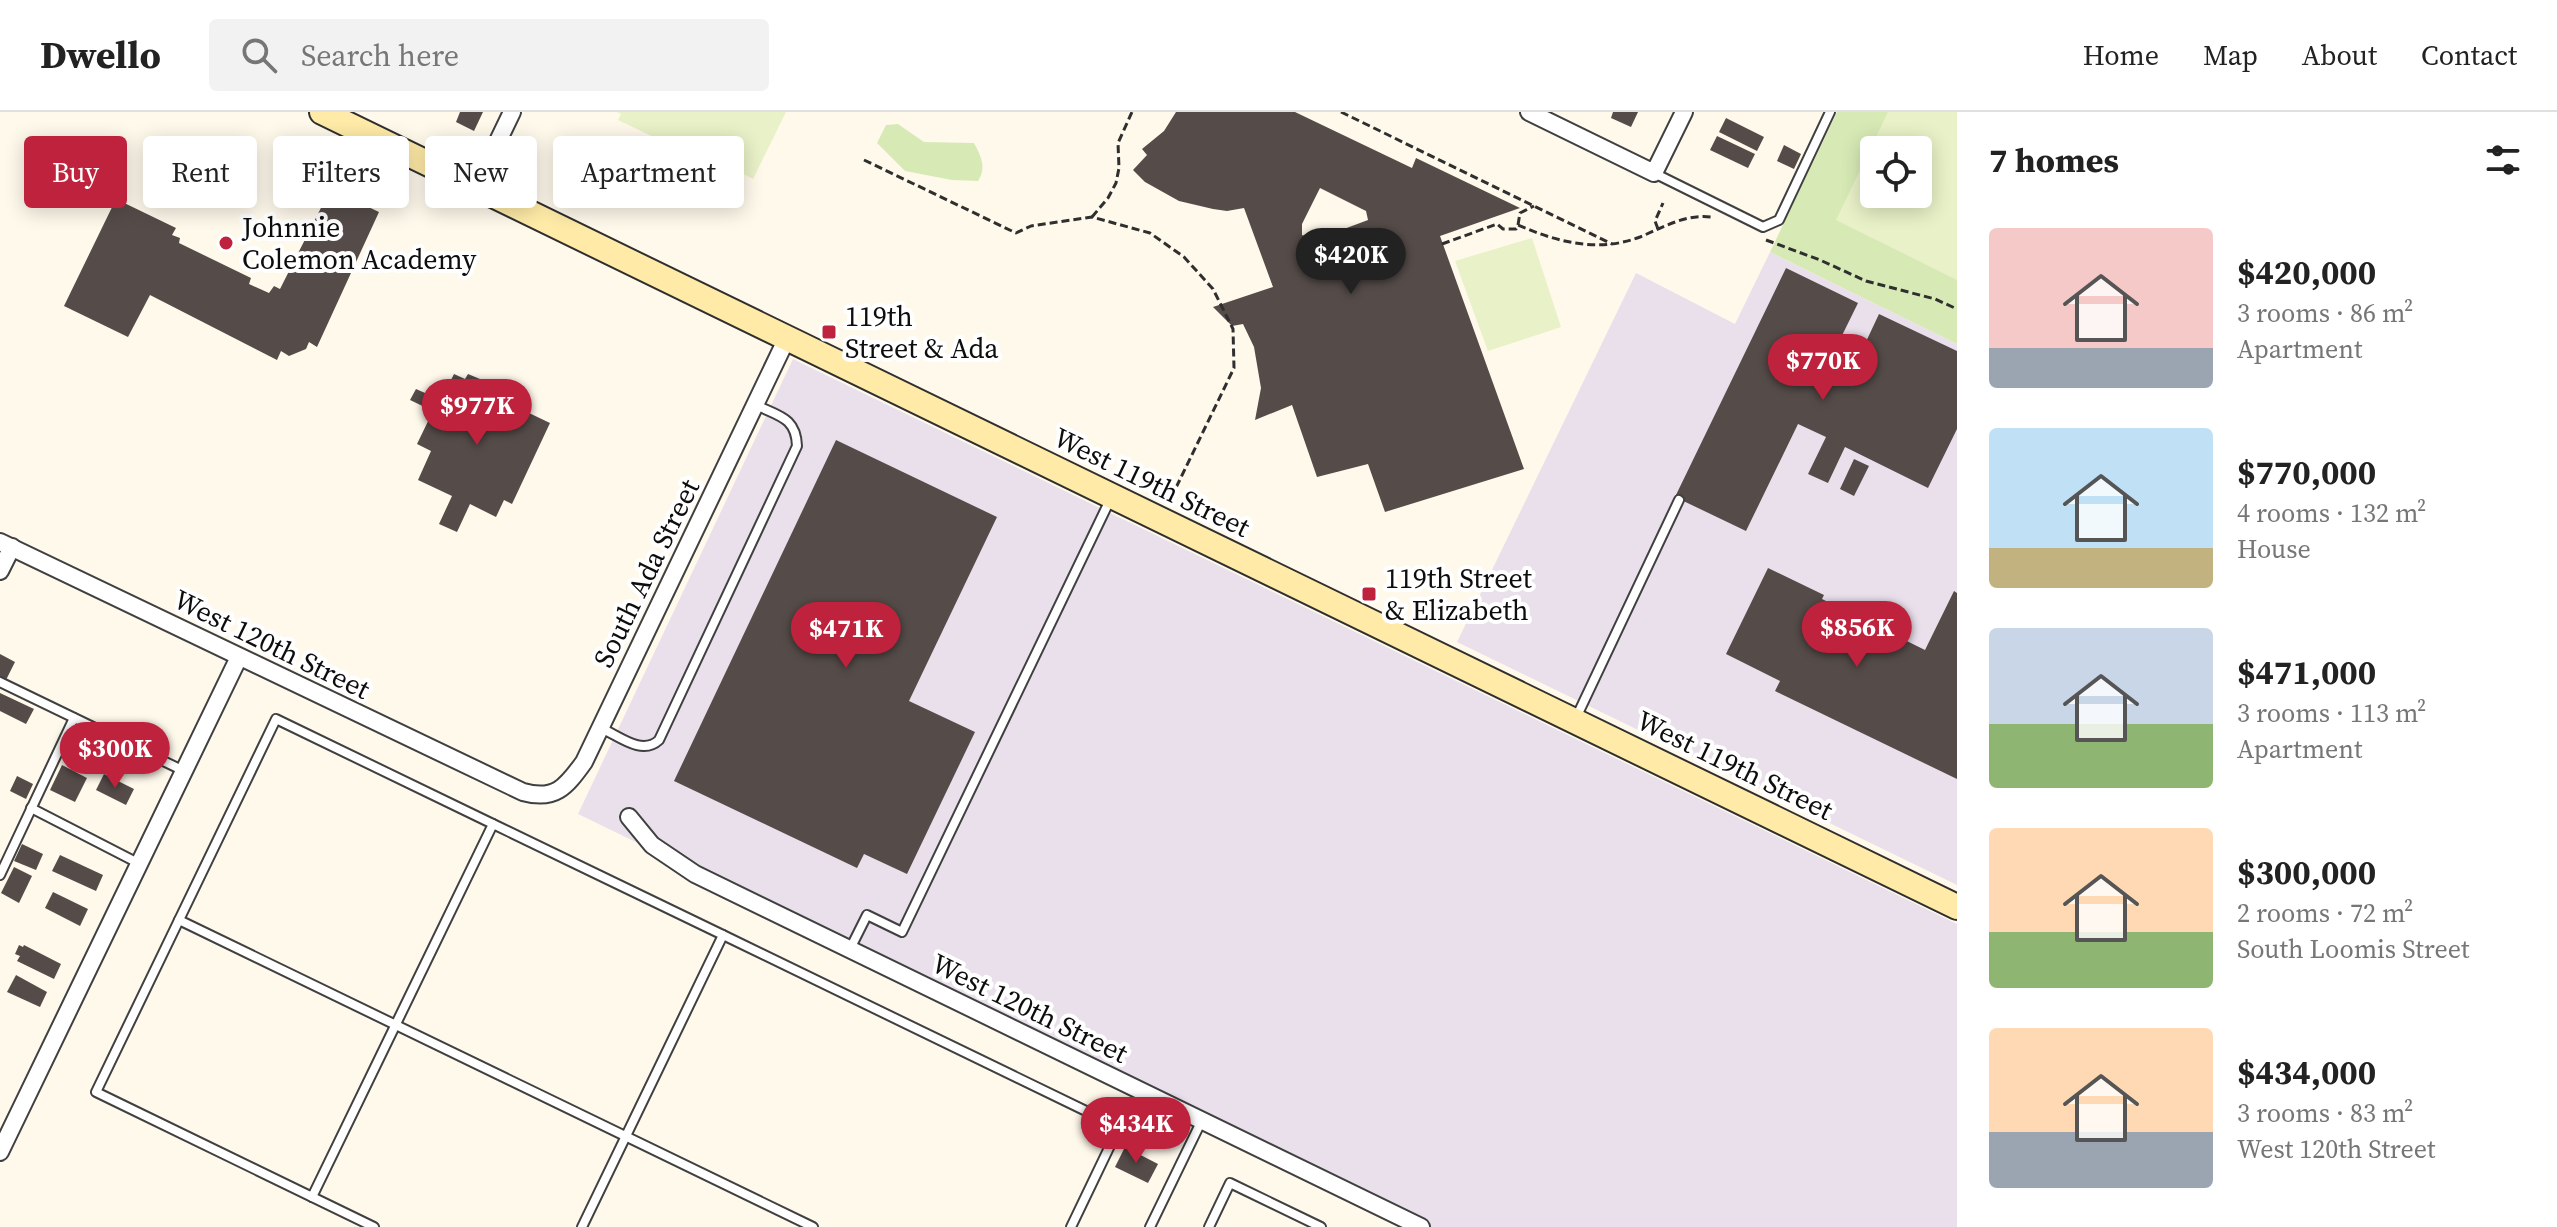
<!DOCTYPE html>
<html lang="en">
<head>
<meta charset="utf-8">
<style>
	body { margin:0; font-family:"Source Serif 4",serif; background:#f2f2f2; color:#222; height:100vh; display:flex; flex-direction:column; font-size:30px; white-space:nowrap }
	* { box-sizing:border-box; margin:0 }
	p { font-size:26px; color:#767676 }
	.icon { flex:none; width:44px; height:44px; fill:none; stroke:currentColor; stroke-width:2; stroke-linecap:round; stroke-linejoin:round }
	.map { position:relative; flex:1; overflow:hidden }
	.sheet { display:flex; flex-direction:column; background:#fff; width:600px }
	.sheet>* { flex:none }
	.top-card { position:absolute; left:24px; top:24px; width:760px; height:72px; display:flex; gap:16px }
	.buttons { position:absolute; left:1860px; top:24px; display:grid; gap:16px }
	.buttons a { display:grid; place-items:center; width:72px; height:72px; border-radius:8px; background:#fff; box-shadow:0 4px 20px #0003; font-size:40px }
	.price { position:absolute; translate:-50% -68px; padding:0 18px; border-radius:28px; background:#bf223c; color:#fff; font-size:26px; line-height:52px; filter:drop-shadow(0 2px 4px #0008) }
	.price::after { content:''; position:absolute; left:50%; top:48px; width:24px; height:18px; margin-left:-12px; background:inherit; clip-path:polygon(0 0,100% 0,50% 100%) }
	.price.selected { background:#222; color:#fff }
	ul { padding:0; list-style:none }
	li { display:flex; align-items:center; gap:24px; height:200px; padding:0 32px }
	li span { display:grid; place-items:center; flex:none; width:224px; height:160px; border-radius:8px; color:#555 }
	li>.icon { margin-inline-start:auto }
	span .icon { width:96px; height:96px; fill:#fffc; stroke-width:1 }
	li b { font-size:34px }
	h2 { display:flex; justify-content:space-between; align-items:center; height:96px; padding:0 32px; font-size:34px }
	.pill { padding:0 28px; border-radius:8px; background:#fff; box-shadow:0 4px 20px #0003; font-size:28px; line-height:72px }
	.pill.selected { background:#bf223c; color:#fff }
	header { display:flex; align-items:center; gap:48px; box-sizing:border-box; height:112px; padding:0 40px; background:#fff; border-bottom:2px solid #e0e0e0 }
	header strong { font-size:38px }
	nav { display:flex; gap:44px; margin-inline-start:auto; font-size:28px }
	.search { width:560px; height:72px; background:#f2f2f2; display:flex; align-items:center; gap:20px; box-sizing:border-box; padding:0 28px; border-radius:8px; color:#767676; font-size:30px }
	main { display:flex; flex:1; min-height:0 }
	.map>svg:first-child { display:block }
</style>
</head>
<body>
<header>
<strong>Dwello</strong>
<div class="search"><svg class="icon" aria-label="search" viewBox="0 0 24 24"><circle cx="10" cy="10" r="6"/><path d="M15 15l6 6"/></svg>Search here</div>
<nav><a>Home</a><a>Map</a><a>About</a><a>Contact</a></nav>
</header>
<main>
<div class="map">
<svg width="1957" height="1115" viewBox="0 0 1957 1115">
	<rect width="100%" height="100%" fill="#fff9ec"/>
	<g fill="#e9e0ec">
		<polygon points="1770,140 1957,232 1957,773 1457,530 1636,161 1735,212"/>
		<polygon points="793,247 1957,812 1957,1115 1429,1115 578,702"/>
	</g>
	<g fill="#d7eab5" fill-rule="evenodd">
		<path d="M1837 0H1957V232L1770 140ZM1874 38H1918V82H1874Z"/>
		<path d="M898 12 924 30 974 31C981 44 987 56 978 69L952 68 905 59 877 31 886 13Z"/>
	</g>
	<g fill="#e8f1c7" fill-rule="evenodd">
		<polygon points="617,0 786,0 753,67 736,58 733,63 618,8 621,2"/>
		<path d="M1888 0H1957V168L1836 108ZM1874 38H1918V82H1874Z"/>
		<polygon points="1532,126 1561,215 1488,239 1455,149"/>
	</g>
	<g fill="#554c49" fill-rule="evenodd">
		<polygon points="460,0 483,0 474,19 456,10"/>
		<path d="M1176 0H1295L1412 56 1416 46 1520 96 1440 124 1524 357 1385 400 1368 352 1317 365 1292 293 1255 308 1261 276 1254 235 1243 212 1232 214 1213 195 1273 175 1244 96 1227 99 1213 97 1179 89 1145 70 1133 58 1147 43 1142 37 1164 19ZM1320 76 1366 99 1368 108 1320 126 1312 128 1302 123V112Z"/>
		<polygon points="1613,0 1638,0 1631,15 1611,6"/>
		<polygon points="1726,6 1764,25 1757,39 1719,20"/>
		<polygon points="1717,24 1755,42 1748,56 1710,38"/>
		<polygon points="1784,33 1801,42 1794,57 1777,49"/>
		<polygon points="332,74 360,86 358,90 379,100 317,235 309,230 306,237 289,244 281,239 277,248 150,183 128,225 64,194 116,87 176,116 172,123 180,126 179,131 251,166 249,172 269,181 274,174 280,177"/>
		<polygon points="1786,156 1858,191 1825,258 1848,268 1879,202 1957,239 1957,317 1928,376 1845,335 1828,371 1808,362 1826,325 1798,312 1746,419 1675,385"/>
		<polygon points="454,262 465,267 468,262 480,267 478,270 510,285 508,291 550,311 512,392 504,388 496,405 470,392 457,420 439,412 452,384 418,368 431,339 417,332 433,299 410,288 416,277 441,288"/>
		<polygon points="836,328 997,405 909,589 975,620 907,762 864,742 857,756 674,669"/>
		<polygon points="1854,347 1869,354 1854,384 1840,377"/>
		<polygon points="1768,456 1824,483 1822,487 1925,538 1954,479 1957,481 1957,667 1775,579 1780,569 1726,542"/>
		<polygon points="0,542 15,550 5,570 0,568"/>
		<polygon points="0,581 34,597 26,612 0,599"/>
		<polygon points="67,640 74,644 70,651 64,648"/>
		<polygon points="62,653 87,666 75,690 50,678"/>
		<polygon points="104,662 134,677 126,693 96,678"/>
		<polygon points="17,664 33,672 26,687 10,679"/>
		<polygon points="22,732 43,742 36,758 14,749"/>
		<polygon points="60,743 103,763 96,779 52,759"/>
		<polygon points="14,755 32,764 19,791 1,781"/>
		<polygon points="53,780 88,797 80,814 45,796"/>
		<polygon points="19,833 23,835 24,833 61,852 54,867 17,849 20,844 15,842"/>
		<polygon points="16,863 47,880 40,895 7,880"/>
		<polygon points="1125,1035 1158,1052 1148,1071 1115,1055"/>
	</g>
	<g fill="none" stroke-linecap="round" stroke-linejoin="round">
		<defs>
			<g id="lane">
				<polyline points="1654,61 1763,115 1779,108 1830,0"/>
				<polyline points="0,570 184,659"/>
				<polyline points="1575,608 1679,388"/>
				<path d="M601 616C619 624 642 644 659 628L797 334C796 305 778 304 756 293"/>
				<polyline points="31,696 138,751"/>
				<polyline points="493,712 723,823 582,1115"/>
				<polyline points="0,763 74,606"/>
				<polyline points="179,808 96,980 374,1115"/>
				<polyline points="723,823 1119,1015 1071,1115"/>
				<polyline points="850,837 867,803 902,820 1110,388"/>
				<path d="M312 1085 493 712 276 607 179 808C390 910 601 1013 813 1115"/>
				<polyline points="1150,1115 1202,1008"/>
				<polyline points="1209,1115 1230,1071 1321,1115"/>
			</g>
			<g id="street">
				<polyline points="1529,0 1654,61 1684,0"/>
				<polyline points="476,75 512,0"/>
				<path d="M0 430 523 680C555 689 566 675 584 650L787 226"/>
				<polyline points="0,459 12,435"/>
				<polyline points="629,705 652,733 695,762 1421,1115"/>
				<polyline points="0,1040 239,545"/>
			</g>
			<polyline id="secondary" points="322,0 1957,795"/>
		</defs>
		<use href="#lane" stroke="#404040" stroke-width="12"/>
		<use href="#street" stroke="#404040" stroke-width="20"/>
		<use href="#secondary" stroke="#2f2f2f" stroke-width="28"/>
		<g stroke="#2f2f2f" stroke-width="3" stroke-dasharray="8 4" stroke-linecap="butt">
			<polyline points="1341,0 1612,132"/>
			<polyline points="864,48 1016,121 1031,114 1092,105 1150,121 1184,145 1213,177 1233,217 1234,256 1171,386"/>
			<polyline points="1092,105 1108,86 1116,71 1119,56 1118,31 1132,0"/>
			<polyline points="1518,113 1520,101 1534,94"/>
			<polyline points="1658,117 1655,109 1663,91"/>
			<polyline points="1766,128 1820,148 1866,169 1935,187 1957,197"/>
			<path d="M1442 132 1497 112 1503 117H1516L1518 113C1557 130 1598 141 1640 125 1664 115 1685 102 1711 105"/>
		</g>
		<use href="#lane" stroke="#fff" stroke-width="8"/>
		<use href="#street" stroke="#fff" stroke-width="16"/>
		<use href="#secondary" stroke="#ffeba7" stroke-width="24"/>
	</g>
	<g fill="#bf223c" stroke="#fff" stroke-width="3">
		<circle cx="226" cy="131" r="8"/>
		<rect x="821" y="212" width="16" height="16" rx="4"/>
		<rect x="1361" y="474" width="16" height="16" rx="4"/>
	</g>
	<g text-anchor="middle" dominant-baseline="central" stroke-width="8" stroke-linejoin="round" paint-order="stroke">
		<g font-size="28" fill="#0d0d0d" stroke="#fff" text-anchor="start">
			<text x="242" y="115">Johnnie<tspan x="242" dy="32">Colemon Academy</tspan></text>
			<text x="845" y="204">119th<tspan x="845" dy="32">Street &amp; Ada</tspan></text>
			<text x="1385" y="466">119th Street<tspan x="1385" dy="32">&amp; Elizabeth</tspan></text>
		</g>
		<g font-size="28" fill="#0d0d0d" stroke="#fff">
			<text transform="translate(1152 370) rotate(26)">West 119th Street</text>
			<text transform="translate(646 461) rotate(-64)">South Ada Street</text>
			<text transform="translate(272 532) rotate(26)">West 120th Street</text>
			<text transform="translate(1735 653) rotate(26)">West 119th Street</text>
			<text transform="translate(1030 896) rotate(26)">West 120th Street</text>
		</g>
	</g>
</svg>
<div class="buttons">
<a><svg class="icon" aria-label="locate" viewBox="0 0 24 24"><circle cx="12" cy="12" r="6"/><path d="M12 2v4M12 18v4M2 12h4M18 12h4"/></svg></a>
</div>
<b class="price selected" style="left:1351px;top:184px">$420K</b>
<b class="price" style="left:1823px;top:290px">$770K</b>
<b class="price" style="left:477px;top:335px">$977K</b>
<b class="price" style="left:1857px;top:557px">$856K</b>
<b class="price" style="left:846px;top:558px">$471K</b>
<b class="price" style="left:115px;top:678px">$300K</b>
<b class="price" style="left:1136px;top:1053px">$434K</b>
<div class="top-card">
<a class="pill selected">Buy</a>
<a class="pill">Rent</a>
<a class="pill">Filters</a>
<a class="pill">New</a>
<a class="pill">Apartment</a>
</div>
</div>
<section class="sheet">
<h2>7 homes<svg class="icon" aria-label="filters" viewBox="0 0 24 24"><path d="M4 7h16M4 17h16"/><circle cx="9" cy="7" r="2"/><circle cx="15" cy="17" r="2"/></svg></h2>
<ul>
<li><span style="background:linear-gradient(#f6c9c9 75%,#9aa5b1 0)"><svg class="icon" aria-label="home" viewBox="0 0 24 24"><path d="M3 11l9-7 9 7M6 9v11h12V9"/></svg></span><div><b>$420,000</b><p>3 rooms · 86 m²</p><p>Apartment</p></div></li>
<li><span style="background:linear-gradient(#bfe0f5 75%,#c2b280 0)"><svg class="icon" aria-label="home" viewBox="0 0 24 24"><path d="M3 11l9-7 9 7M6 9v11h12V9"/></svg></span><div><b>$770,000</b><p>4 rooms · 132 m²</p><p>House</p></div></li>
<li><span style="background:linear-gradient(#c9d6e8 60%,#8fb573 0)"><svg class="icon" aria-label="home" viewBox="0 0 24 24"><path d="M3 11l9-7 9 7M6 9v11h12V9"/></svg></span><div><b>$471,000</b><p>3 rooms · 113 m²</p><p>Apartment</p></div></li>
<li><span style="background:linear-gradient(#ffd9b3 65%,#8fb573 0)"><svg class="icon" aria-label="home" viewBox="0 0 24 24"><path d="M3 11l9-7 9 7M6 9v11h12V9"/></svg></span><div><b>$300,000</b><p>2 rooms · 72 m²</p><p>South Loomis Street</p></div></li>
<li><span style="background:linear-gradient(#ffd9b3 65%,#9aa5b1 0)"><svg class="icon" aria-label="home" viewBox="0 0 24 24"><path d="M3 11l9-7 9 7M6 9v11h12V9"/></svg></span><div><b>$434,000</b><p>3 rooms · 83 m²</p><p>West 120th Street</p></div></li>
</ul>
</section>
</main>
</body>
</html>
